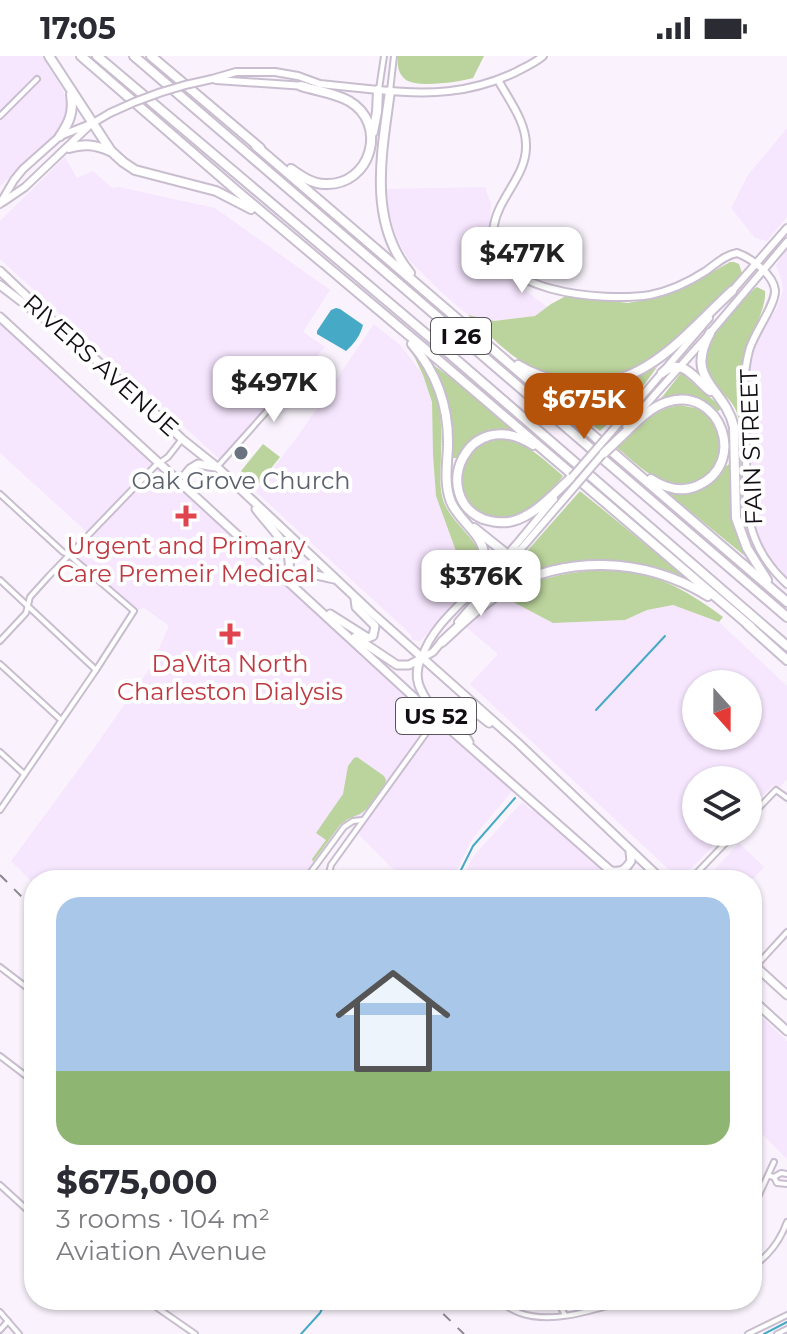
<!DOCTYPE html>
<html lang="en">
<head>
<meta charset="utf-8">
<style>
	body { margin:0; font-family:Montserrat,sans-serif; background:#f7f7f7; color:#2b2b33; height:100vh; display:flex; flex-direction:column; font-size:30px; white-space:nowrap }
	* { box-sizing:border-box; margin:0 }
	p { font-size:26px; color:#7c7c81 }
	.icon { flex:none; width:44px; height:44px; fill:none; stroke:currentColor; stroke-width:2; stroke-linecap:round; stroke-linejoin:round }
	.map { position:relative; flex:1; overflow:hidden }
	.side { position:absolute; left:24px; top:814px; width:738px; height:440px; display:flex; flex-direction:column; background:#fff; border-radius:32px; box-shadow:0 2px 6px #0004 }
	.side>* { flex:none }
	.needle { width:52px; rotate:159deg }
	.controls { position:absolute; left:682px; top:614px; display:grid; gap:16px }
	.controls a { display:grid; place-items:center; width:80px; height:80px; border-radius:50%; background:#fff; box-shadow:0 2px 6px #0004; font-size:40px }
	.price { position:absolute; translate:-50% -68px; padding:0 18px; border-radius:16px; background:#fff; color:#222; font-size:26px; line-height:52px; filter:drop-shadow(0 2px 4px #0008) }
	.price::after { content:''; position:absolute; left:50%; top:48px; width:24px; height:18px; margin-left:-12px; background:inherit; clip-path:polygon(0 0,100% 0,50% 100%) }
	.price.active { background:#b45309; color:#fff }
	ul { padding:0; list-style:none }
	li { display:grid; align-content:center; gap:16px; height:424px; padding:0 32px }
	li+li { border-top:2px solid #e1e1e2 }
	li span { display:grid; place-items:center; height:248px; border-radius:24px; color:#555 }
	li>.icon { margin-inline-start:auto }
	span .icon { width:144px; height:144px; fill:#fffc; stroke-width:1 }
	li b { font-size:34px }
	.status { display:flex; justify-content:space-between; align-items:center; height:56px; padding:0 40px; background:#fff; direction:ltr }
	.status svg { height:22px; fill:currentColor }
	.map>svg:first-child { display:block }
</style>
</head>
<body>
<div class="status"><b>17:05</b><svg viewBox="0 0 49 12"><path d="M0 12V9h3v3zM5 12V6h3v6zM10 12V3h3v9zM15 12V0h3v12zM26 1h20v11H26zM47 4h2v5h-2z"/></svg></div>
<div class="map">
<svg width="787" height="1278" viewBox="0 0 787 1278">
	<rect width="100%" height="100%" fill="#faf3fd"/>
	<g fill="#f6e6fe" fill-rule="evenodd">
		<polygon points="0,0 42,0 63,34 68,56 61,72 0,130"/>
		<polygon points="787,72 787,161 767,185 755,182 731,152 748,119"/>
		<polygon points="65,101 77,122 93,115 112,132 119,131 215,152 330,234 303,276 325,291 223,406 0,203 0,165"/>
		<polygon points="485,131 491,148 489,185 495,203 512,224 547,251 535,260 494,265 468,259 439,234 408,203 397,183 389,157 386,133"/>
		<polygon points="787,193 787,521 766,497 760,484 754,464 748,333 750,312 756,289 762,274 777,252 783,235 782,225 776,209"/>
		<polygon points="0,268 512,735 472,783 452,824 404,824 360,780 357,773 363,764 353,765 344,771 305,824 34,824 34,828 11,805 92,695 150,612 169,570 144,552 134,555 69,499 89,478 0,397"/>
		<polygon points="374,268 401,290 423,319 432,346 433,399 436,440 469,531 420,585 412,584 412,580 403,571 255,435 296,383"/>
		<path d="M502 540 553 567 625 564 647 554 673 549 719 566 787 630V723L780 731 773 729 748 755V724H696V776H727L680 824 470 628 498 598 465 570 484 552ZM696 628H748V680H696Z"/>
		<polygon points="522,746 531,754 535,754 613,824 462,824 472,802"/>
		<polygon points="739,787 764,811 752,824 705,824"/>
		<polygon points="752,952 787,985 787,1103 752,1068"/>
	</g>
	<g fill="#bbd39c">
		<path d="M398 0H484L473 22C459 26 419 32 406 24 398 18 397 9 398 0Z"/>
		<path d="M730 206H734L739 208 742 217C729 235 710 250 695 266 658 302 619 332 565 321 552 319 540 316 529 310 506 297 487 277 468 259L494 265 535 260 551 248 566 240 628 247 660 241 684 232Z"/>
		<path d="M757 231 765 235C767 253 748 283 743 303 738 324 742 347 742 368H740C736 346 727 343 714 327 686 294 733 257 754 233Z"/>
		<path d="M413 298C439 326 443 360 441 397 441 411 439 426 442 440 449 471 489 485 479 515 478 520 472 526 469 531L436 440 433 399 432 346 423 319Z"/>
		<path d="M432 308 454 324 514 374 512 375C488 373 470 379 459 402H451C452 363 448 344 432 308Z"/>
		<path d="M657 311 634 343 600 375 531 319C584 334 607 338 657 311Z"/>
		<path d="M681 317 718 348 721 353 718 355C701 340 680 339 659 345Z"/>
		<path d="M681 349C687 351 695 351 699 354 742 378 718 439 668 427 651 423 630 402 616 391 635 372 654 352 681 349Z"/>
		<path d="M499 382C526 385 543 403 563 420 480 526 420 398 499 382Z"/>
		<polygon points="263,388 280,401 257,430 241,415"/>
		<path d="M732 407C733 441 733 467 747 499L745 500 665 435C685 438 703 436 717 420 723 414 724 410 732 407Z"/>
		<path d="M580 435 687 522 686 524C622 492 561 504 499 533L502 526 513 511Z"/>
		<path d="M619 513C660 519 691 537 723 561L719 566 673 549 647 554 625 564 553 567 502 540C542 520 575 514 619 513Z"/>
		<polygon points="357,701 384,720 386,724 385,728 368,752 360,758 348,763 340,769 313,806 312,803 326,784 316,777 343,738 348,710 354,702"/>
	</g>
	<path fill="#46aac7" d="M336 252 340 253 363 269C360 280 354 288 346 295L317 278V275L331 254Z"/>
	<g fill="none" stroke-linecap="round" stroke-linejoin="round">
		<g stroke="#46aac7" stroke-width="2">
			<polyline points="596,654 665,580"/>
			<polyline points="456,824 473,790 515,742"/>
			<polyline points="301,1278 320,1257 326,1244"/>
			<polyline points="764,1278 787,1266"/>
		</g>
		<defs>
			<g id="minor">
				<polyline points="379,33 384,0"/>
				<polyline points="390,35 394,0"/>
				<polyline points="0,60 37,23"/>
				<polyline points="217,411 310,307"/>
				<polyline points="0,438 63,496 69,499 134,555 96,614 0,754"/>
				<polyline points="0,524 96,614"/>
				<polyline points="0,585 26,557 30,541 48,521 155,410 168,401 182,383"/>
				<polyline points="0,608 60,663"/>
				<polyline points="0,696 24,718"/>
				<polyline points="748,763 776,734 787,742"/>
				<polyline points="305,824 344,771 353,765 362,764"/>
				<polyline points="330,824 329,817 331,809 437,662"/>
				<polyline points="690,824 736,776"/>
				<polyline points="756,910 787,876"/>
				<polyline points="0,911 34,937"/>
				<polyline points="0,1000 34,1026"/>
				<polyline points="770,1120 774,1121 777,1127 787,1128"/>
				<polyline points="774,1121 781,1117 787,1118"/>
				<polyline points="0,1129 34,1160"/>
				<polyline points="752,1154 774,1106"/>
				<path d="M752 1211C769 1200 780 1185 787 1166"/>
				<polyline points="146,1244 195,1278"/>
				<path d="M497 1244C504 1249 512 1254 520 1257 553 1269 596 1253 628 1244"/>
				<polyline points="557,1244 565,1259"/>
				<polyline points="0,1256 19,1278"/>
				<polyline points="0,1274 8,1265"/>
				<polyline points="748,1278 787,1259"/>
				<polyline points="777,1278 787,1273"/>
			</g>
			<g id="tertiary">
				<path d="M498 24C509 44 527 67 526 91 526 120 499 141 494 169 480 238 606 246 650 239 670 235 689 226 706 215 716 208 725 199 737 197 751 202 773 218 775 234 776 249 753 278 749 295 741 325 745 357 746 387 747 418 743 454 755 483 762 501 773 515 787 528"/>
				<path d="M378 34C429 39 469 38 516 16 525 11 535 7 543 0"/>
				<polyline points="732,235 787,172"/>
				<polyline points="619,367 709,262"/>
				<polyline points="626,371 710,277 787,186"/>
				<polyline points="458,566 564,443"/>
				<path d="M422 602C430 572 463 546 484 524 509 499 531 470 554 443"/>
				<polyline points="422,602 433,596 443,584"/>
			</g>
			<g id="secondary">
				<polyline points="212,23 236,16 275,16 298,20 320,28 378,34"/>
				<polyline points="216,24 305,30"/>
				<polyline points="3,146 25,131 90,69"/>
				<polyline points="0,148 14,124 23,113 60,80 93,67 110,57"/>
			</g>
			<g id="primary">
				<polyline points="0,215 62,274 136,339 182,383 217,411 372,557 517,686 662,824"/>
				<polyline points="0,229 43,262"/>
				<polyline points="0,261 418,645 621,824"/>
				<polyline points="191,435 185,419 190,413 198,408 215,411"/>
				<path d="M256 453C272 475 299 494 286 523"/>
				<path d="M286 523C301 515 318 519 334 523"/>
				<polyline points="330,558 368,582 373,580 375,570 356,551 355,543"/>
				<polyline points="355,581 397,609 409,609 422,602"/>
				<path d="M420 604C412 625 422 637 433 654"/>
				<polyline points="469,686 459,670 461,661 470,657 480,660 489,667"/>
				<path d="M612 815C622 816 625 814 631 805L630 796"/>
				<polyline points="752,907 787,939"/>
				<polyline points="752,943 787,975"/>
			</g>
			<g id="motorway">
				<polyline points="49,0 111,95 123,106 135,114 216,135 251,153"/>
				<polyline points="81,0 237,135 443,308 751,571"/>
				<polyline points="97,0 445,294 787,590"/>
				<polyline points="134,0 787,561"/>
				<polyline points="151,0 260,92"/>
				<path d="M390 35C382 96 367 165 410 217"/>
				<polyline points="373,76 377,56 378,34"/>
				<path d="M60 80C69 67 74 56 71 39"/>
				<polyline points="256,90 787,546"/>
				<path d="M69 92C84 87 96 89 110 95"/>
				<path d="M291 113C301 120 312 128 325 128 371 130 389 68 349 45 335 37 317 35 301 30"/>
				<path d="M710 277C684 325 724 330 734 371L736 462 747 492 767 524"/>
				<path d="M412 288C437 317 449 353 448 391 447 409 444 429 451 446 459 465 482 477 484 498 486 514 477 525 468 537"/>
				<path d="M518 309C534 319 551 324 570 327 642 337 685 278 732 235"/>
				<path d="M662 317C682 300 694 322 710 335"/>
				<path d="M627 375C638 364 651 351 667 346 720 329 749 408 697 430 681 437 665 432 651 423"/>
				<path d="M533 389C467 347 429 440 483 463 493 466 503 468 513 465 536 459 555 436 572 421"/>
				<polyline points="474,472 508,499 513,499 519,495"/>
				<polyline points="748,569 787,604"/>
				<path d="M442 586C460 569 478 552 499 538 562 497 645 501 708 540"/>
			</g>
		</defs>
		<use href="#minor" stroke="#c9becf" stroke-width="8"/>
		<use href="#tertiary" stroke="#c9becf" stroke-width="10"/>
		<use href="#secondary" stroke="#c9becf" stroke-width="10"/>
		<use href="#primary" stroke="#c9becf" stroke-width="11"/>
		<use href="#motorway" stroke="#c9becf" stroke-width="12"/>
		<use href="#minor" stroke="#fff" stroke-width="4"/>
		<use href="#tertiary" stroke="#fff" stroke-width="6"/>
		<use href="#secondary" stroke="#fff" stroke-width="6"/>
		<use href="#primary" stroke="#fff" stroke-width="7"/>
		<use href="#motorway" stroke="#fff" stroke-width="8"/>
		<g stroke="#8d878f" stroke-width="2" stroke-dasharray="10 10" stroke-linecap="butt">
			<polyline points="0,819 34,853"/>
			<polyline points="429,1244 464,1278"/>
		</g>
		<defs>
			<g id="tertiary-bridge">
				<polyline points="572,421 619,367"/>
				<polyline points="564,443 606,394"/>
			</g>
			<path id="secondary-bridge" d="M110 57C143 41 175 30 212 23"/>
			<polyline id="motorway-bridge" points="604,397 627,375"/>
		</defs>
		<use href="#tertiary-bridge" stroke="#c9becf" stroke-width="10" stroke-linecap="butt"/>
		<use href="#secondary-bridge" stroke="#c9becf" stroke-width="10" stroke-linecap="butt"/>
		<use href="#motorway-bridge" stroke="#c9becf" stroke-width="12" stroke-linecap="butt"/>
		<use href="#tertiary-bridge" stroke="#fff" stroke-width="6"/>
		<use href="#secondary-bridge" stroke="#fff" stroke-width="6"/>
		<use href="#motorway-bridge" stroke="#fff" stroke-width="8"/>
	</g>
	<circle fill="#6b7280" stroke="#fff" stroke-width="3" cx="241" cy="397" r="8"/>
	<g fill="#e0444e" stroke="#fff" stroke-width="3">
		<path d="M182 448h8v8h8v8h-8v8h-8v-8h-8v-8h8z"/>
		<path d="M226 566h8v8h8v8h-8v8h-8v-8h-8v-8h8z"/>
	</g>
	<g text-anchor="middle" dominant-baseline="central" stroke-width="8" stroke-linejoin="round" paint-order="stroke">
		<g fill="#fff" stroke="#59565a" stroke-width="2">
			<rect x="431" y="262" width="60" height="36" rx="6"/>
			<rect x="396" y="642" width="80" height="36" rx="6"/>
		</g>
		<g font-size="22" font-weight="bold" fill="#120e14">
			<text x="461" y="280">I 26</text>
			<text x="436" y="660">US 52</text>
		</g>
		<g font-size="24" fill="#120e14" stroke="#fff">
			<text transform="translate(101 309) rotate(42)">RIVERS AVENUE</text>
			<text transform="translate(751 391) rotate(-92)">FAIN STREET</text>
		</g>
		<g font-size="24" fill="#5b616d" stroke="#fff">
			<text x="241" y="424">Oak Grove Church</text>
		</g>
		<g font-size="24" fill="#be3a42" stroke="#fff">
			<text x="186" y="489">Urgent and Primary<tspan x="186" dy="28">Care Premeir Medical</tspan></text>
			<text x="230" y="607">DaVita North<tspan x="230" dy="28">Charleston Dialysis</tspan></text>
		</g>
	</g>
</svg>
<div class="controls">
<a><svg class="needle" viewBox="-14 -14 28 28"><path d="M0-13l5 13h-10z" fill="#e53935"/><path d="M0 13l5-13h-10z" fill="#7c7c81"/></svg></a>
<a><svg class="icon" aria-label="layers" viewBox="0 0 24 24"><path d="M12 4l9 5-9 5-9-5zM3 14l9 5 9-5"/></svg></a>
</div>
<b class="price" style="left:522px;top:239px">$477K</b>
<b class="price" style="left:274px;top:368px">$497K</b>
<b class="price active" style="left:584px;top:385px">$675K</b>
<b class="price" style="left:481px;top:562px">$376K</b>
<section class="side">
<ul>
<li><span style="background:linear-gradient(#a9c7e8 70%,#8fb573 0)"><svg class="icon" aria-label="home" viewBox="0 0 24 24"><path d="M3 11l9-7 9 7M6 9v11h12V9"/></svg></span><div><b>$675,000</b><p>3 rooms · 104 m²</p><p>Aviation Avenue</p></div></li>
</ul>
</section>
</div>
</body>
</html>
